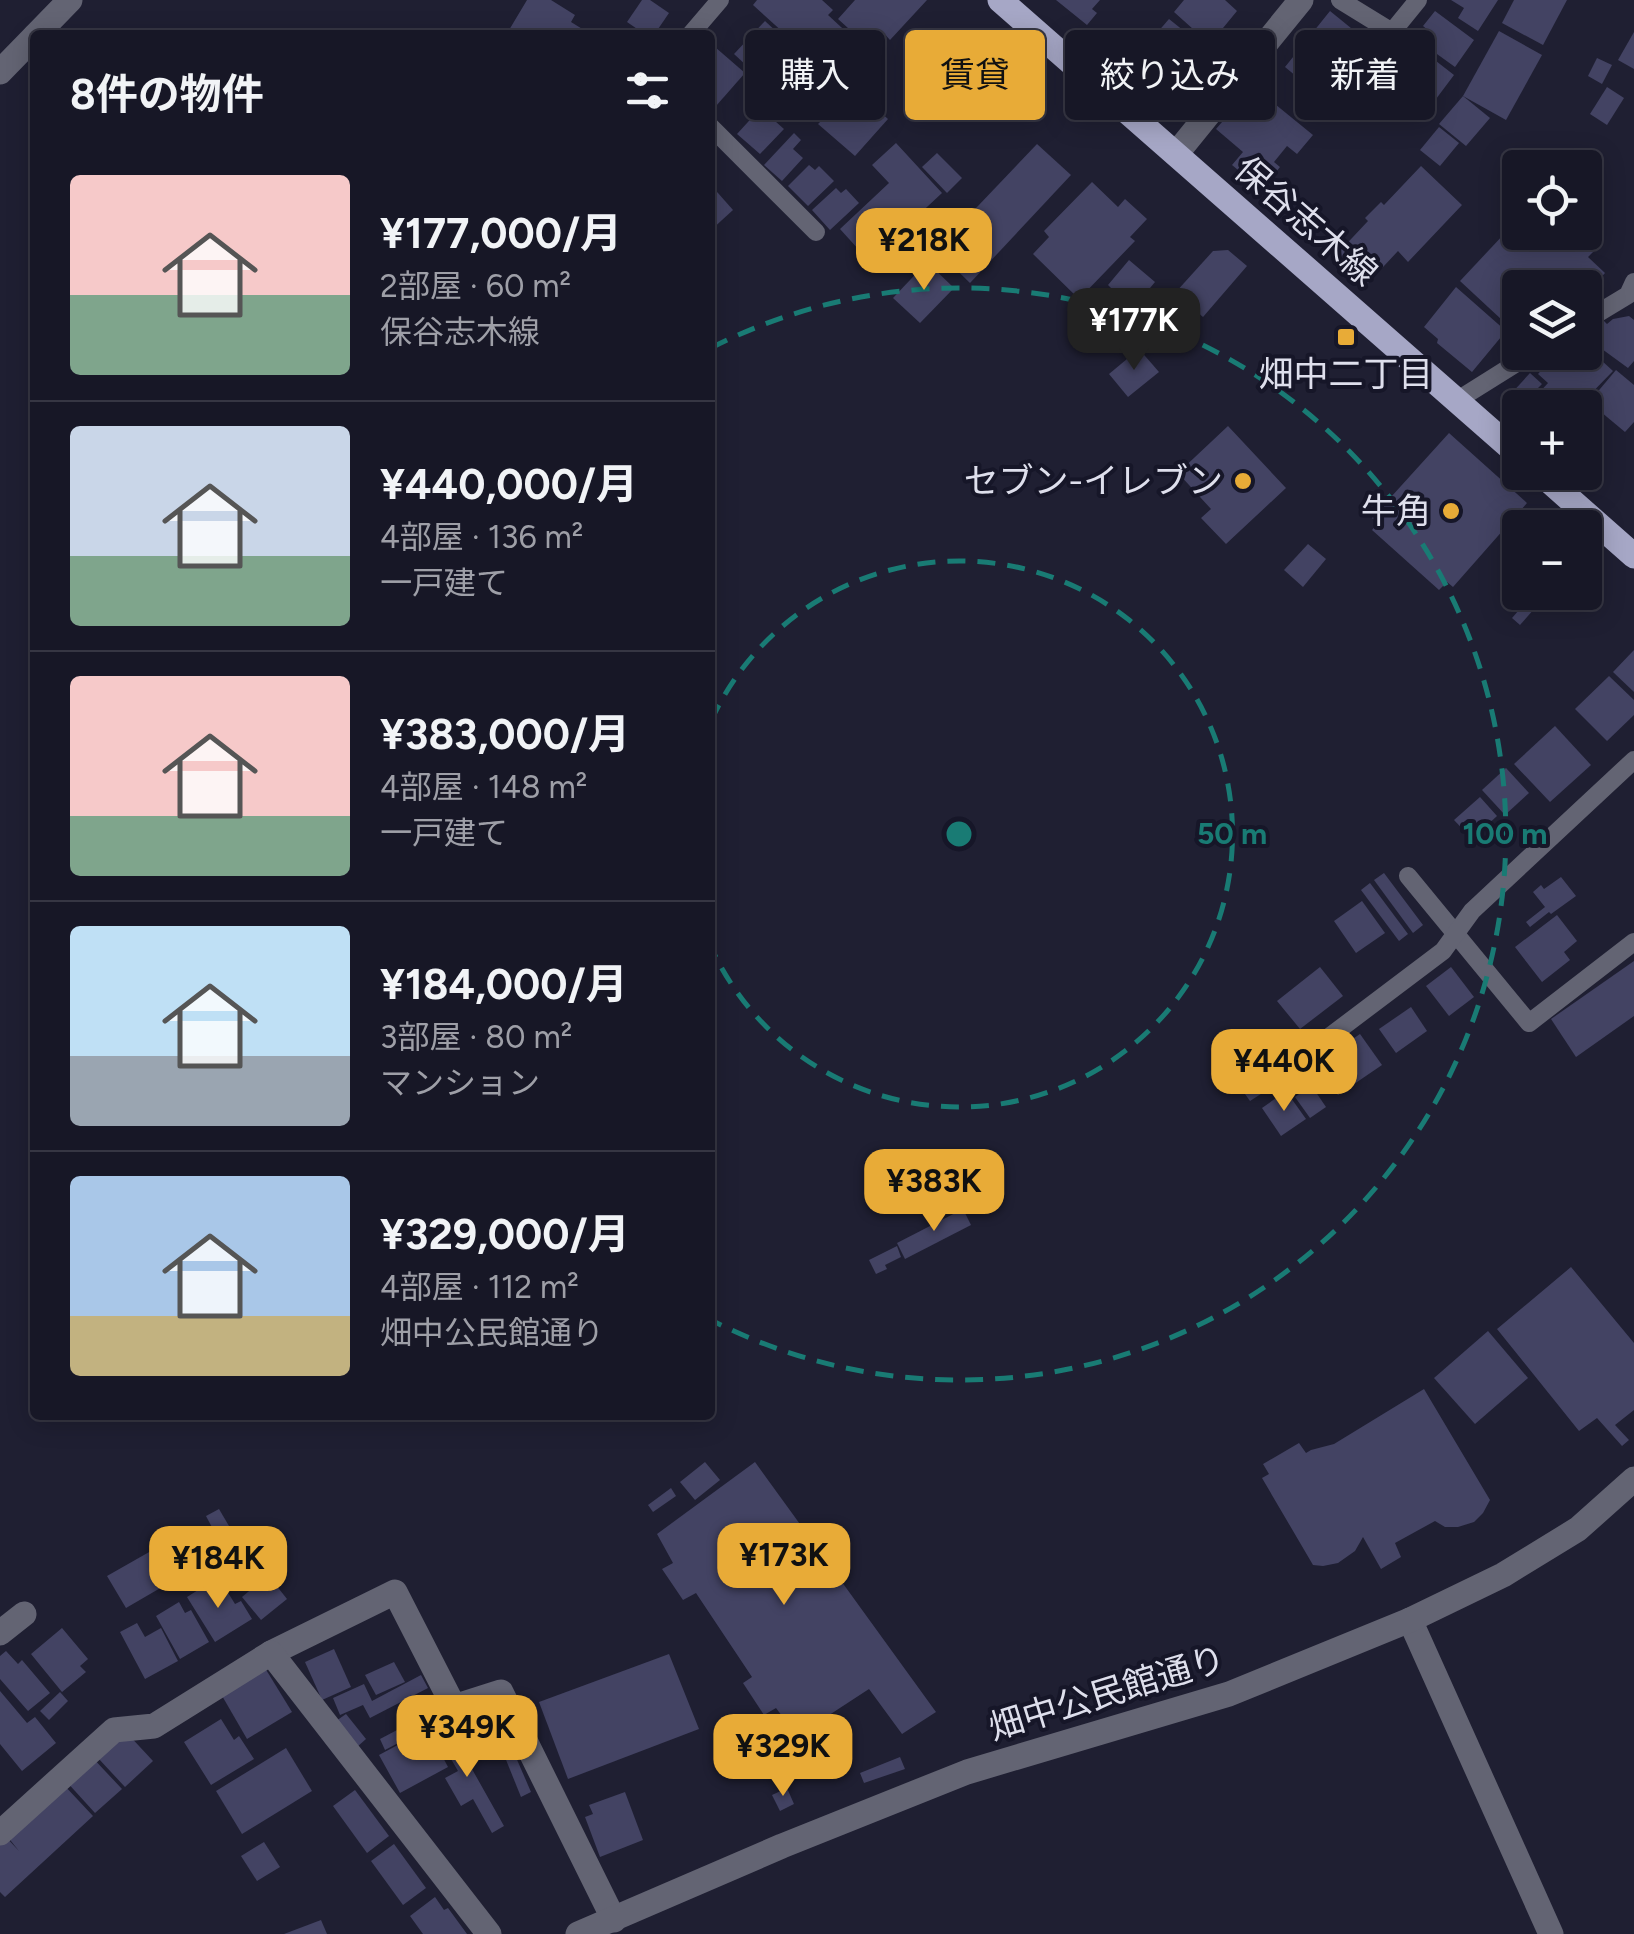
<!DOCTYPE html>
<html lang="ja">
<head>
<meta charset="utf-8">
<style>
	body { margin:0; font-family:Figtree,"Noto Sans JP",sans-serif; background:#20202e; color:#f1f3f6; height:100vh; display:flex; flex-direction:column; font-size:38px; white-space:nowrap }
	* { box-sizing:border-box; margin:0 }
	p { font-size:32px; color:#9e9fa7 }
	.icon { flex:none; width:55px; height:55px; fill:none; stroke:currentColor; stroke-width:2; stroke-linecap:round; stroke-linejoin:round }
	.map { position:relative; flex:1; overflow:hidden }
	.details { position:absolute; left:30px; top:30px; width:685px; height:1390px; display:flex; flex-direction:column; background:#171726; border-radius:10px; box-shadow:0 5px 25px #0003,0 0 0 2px #363643 }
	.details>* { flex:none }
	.banner { position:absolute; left:745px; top:30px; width:738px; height:90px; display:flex; gap:20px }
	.fabs { position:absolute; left:1502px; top:150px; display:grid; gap:20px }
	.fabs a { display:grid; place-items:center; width:100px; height:100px; border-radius:10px; background:#171726; box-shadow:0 5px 25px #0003,0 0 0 2px #363643; font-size:50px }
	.price { position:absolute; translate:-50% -85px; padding:0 22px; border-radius:20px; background:#e8ab37; color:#111; font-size:32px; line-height:65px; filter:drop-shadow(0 2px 5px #0008) }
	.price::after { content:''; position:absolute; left:50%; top:60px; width:30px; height:22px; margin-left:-15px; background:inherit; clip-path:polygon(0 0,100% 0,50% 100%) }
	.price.selected { background:#222; color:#fff }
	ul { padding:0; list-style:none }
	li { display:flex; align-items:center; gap:30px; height:250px; padding:0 40px }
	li+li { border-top:2px solid #363643 }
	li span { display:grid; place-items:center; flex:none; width:280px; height:200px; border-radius:10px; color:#555 }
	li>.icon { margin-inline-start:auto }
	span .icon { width:120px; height:120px; fill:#fffc; stroke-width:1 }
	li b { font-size:42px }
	h2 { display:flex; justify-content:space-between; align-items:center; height:120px; padding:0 40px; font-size:42px }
	.tag { padding:0 35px; border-radius:10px; background:#171726; box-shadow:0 5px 25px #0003,0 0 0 2px #363643; font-size:35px; line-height:90px }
	.tag.selected { background:#e8ab37; color:#111 }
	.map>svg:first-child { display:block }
</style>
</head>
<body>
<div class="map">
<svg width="1634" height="1934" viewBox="0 0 1634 1934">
	<rect width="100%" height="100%" fill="#1f1f32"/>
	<g fill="#434363">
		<polygon points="527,0 551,0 575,15 571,22 592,35 506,35"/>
		<polygon points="642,0 650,0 669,13 654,35 646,35 627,22"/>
		<polygon points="757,0 822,0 833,10 828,15 854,39 825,70 753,5"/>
		<polygon points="855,0 927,0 890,40 882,31 868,46 838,19"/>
		<polygon points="1056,0 1100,0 1092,9 1097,13 1087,25"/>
		<polygon points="1184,0 1225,0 1237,11 1223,28 1236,39 1222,55 1174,12"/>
		<polygon points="1451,0 1498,0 1478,31 1458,18 1464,8"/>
		<polygon points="1514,0 1567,0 1543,45 1502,23"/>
		<polygon points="1330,11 1362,37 1352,50 1356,53 1320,96 1285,67"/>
		<polygon points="1435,11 1474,40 1455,67 1430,49 1435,43 1426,36 1429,31 1423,26"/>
		<polygon points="1169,19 1194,39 1148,92 1124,71"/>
		<polygon points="765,21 807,60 776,93 734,54"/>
		<polygon points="1499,31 1542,55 1506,120 1463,96"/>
		<polygon points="1634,32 1634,69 1618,60"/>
		<polygon points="1197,43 1224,63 1185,111 1171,112 1152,96"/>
		<polygon points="715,47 745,73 716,106 710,101 710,53"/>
		<polygon points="1403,49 1420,62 1427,54 1454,75 1433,103 1379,62 1385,54 1394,60"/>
		<polygon points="1597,58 1612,65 1602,84 1588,76"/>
		<polygon points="845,81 888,119 855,156 818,124 824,118 817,113"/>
		<polygon points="1253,86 1313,135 1297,154 1287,146 1274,162 1280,167 1262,190 1232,165 1243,152 1216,129"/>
		<polygon points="1607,87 1624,98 1607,125 1590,114"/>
		<polygon points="1463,96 1490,118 1466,146 1439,124"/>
		<polygon points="758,111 764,117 767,114 784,129 760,154 737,134"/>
		<polygon points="1439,127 1459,143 1440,166 1420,150"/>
		<polygon points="794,133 801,140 793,149 803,158 782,181 764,165"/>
		<polygon points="896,143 942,193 869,261 840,229 889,183 872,165"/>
		<polygon points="1037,144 1071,175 970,283 936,250"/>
		<polygon points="937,153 962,178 947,193 922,167"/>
		<polygon points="809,165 815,170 819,166 834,181 808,206 788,186"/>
		<polygon points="1421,166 1462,205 1408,262 1398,251 1368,283 1337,254 1368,221 1365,218 1381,202 1384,205"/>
		<polygon points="1092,182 1118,207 1125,199 1147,219 1130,237 1135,241 1079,299 1033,254 1049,237 1044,231"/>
		<polygon points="710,184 733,210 710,231"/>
		<polygon points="836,188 841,193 846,189 859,203 830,230 812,210"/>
		<polygon points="1520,217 1520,232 1579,232 1596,249 1588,257 1605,273 1585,295 1585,288 1520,288 1520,329 1516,333 1460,281"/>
		<polygon points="1228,250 1247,266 1203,317 1175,293 1213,251"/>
		<polygon points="1129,260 1155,282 1126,317 1104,298 1112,289 1108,285"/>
		<polygon points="927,262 954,288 920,323 893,298"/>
		<polygon points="1456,287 1506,331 1472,372 1437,343 1438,339 1424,327"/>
		<polygon points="1169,299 1194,318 1170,350 1134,321 1151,300 1161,308"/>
		<polygon points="1629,316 1634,320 1634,361 1628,368 1591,341 1604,321 1607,324 1613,319"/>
		<polygon points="1139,349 1159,372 1128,397 1109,374"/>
		<polygon points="1573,352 1580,352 1595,367 1601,360 1613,371 1577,408 1550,408 1537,395 1548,383 1538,374 1546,365 1552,370 1559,362 1563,364"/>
		<polygon points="1616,370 1634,385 1634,422 1625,432 1589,402"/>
		<polygon points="1530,373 1542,384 1533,393 1536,396 1526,408 1521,408 1509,396"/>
		<polygon points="1228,426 1286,488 1226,544 1201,518 1211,509 1178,473"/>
		<polygon points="1449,433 1527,503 1453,587 1447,582 1439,590 1372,530 1378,523 1372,518"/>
		<polygon points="1308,544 1326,559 1303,587 1284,570"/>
		<polygon points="1534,593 1542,600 1520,625 1512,618"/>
		<polygon points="1634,650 1634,692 1613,672"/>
		<polygon points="1609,676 1634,700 1634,715 1607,741 1575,709"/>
		<polygon points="1555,726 1591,765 1550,802 1514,764"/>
		<polygon points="1506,768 1529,793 1505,815 1482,790"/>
		<polygon points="1480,797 1497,816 1472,839 1454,820"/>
		<polygon points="1384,873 1423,925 1413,933 1374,880"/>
		<polygon points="1561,877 1576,896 1551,914 1549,912 1530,927 1526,922 1545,907 1533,892 1541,885 1544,889"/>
		<polygon points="1370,883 1408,934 1399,941 1361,890"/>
		<polygon points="1362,901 1385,933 1356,953 1334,921"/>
		<polygon points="1557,915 1577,941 1564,952 1570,960 1542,982 1515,947"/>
		<polygon points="1634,961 1634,1016 1576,1057 1551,1019"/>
		<polygon points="1320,967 1343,996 1300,1029 1277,1001"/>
		<polygon points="1451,967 1474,997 1449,1016 1426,986"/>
		<polygon points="1411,1007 1427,1031 1396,1053 1379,1029"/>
		<polygon points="1360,1034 1382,1065 1338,1095 1316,1064"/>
		<polygon points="1257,1076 1267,1090 1250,1101 1240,1087"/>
		<polygon points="1311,1085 1326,1107 1310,1118 1295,1097"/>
		<polygon points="1286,1091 1306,1119 1281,1136 1262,1108"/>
		<polygon points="963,1209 971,1225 905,1259 897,1243"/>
		<polygon points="897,1246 901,1257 885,1265 887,1269 876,1274 869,1260"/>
		<polygon points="1571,1267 1634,1343 1634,1410 1615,1425 1629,1440 1622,1446 1597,1418 1579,1431 1497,1329"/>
		<polygon points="1488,1331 1528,1378 1475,1424 1434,1378"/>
		<polygon points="1424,1389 1490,1500 1483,1513 1474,1522 1458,1527 1445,1527 1435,1521 1395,1543 1401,1557 1381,1569 1363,1537 1355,1551 1338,1563 1323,1566 1313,1565 1262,1478 1269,1474 1263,1464 1299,1443 1306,1453 1311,1450 1334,1444"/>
		<polygon points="705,1462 720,1480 695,1500 680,1482"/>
		<polygon points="755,1462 936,1712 902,1734 869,1689 797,1736 776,1708 764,1715 743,1683 752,1677 696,1593 683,1600 662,1569 673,1563 657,1534"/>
		<polygon points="671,1488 676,1496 653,1512 648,1505"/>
		<polygon points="219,1509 229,1526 215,1533 206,1516"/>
		<polygon points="184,1531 192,1545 200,1540 216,1568 184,1586 160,1544"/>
		<polygon points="158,1547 166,1562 160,1566 169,1583 126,1608 107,1576"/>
		<polygon points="268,1575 287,1599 261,1620 242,1597"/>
		<polygon points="214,1580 222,1594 227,1591 235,1604 241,1601 252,1619 215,1642 187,1597"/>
		<polygon points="179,1602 185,1613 191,1610 209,1642 180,1659 156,1616"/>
		<polygon points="137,1623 145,1637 161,1628 178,1661 145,1679 120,1632"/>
		<polygon points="62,1628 88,1659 80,1666 86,1672 62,1692 31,1654"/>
		<polygon points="334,1649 351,1687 322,1700 305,1662"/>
		<polygon points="6,1651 18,1664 22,1660 50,1693 28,1711 0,1679 0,1656"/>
		<polygon points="669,1654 699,1729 568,1779 539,1702"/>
		<polygon points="394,1662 405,1682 376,1695 365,1675"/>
		<polygon points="265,1668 292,1712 247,1739 221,1694"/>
		<polygon points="421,1675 428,1688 370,1718 363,1705 340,1715 333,1698 364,1684 372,1701"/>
		<polygon points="0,1691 27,1723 35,1717 56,1743 22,1771 0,1744"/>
		<polygon points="60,1692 68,1701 49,1720 40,1711"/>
		<polygon points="437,1709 442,1720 385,1750 380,1739"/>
		<polygon points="487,1709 491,1718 460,1733 455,1724"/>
		<polygon points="346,1714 366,1739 357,1747 336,1721"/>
		<polygon points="221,1719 234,1740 239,1736 254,1759 211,1785 184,1742"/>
		<polygon points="445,1721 504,1826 492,1833 473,1799 461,1806 445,1778 458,1771 433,1728"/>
		<polygon points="126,1732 153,1761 125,1787 98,1758"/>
		<polygon points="505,1732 531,1792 521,1797 496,1735"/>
		<polygon points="431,1735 448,1767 400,1793 379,1755 409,1739 412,1745"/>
		<polygon points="286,1748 312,1791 242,1834 216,1791"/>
		<polygon points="91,1756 122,1789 95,1813 65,1780"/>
		<polygon points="900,1757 905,1769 864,1783 860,1773"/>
		<polygon points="63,1784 93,1816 5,1897 0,1892 0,1838 4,1835 19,1851 7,1836"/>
		<polygon points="787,1788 794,1804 780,1811 772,1795"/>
		<polygon points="355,1790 389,1836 367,1853 333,1806"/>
		<polygon points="625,1792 643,1840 600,1857 585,1817 593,1814 589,1805"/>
		<polygon points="264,1842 280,1867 257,1881 241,1856"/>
		<polygon points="394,1844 426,1888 403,1905 371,1861"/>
		<polygon points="435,1897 444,1910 448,1908 467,1934 423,1934 410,1916"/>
		<polygon points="321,1920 327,1934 284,1934"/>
	</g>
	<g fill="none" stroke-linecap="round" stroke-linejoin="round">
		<g stroke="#636473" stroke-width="18">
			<polyline points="1340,0 1392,32 1418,0"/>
			<polyline points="690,35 720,0"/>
			<polyline points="710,126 816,232"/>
			<polyline points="1585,321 1628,295 1634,282"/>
			<polyline points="1456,401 1534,352"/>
			<polyline points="1408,876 1529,1023 1634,942"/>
			<polyline points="1276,1077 1443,951 1472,911 1634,760"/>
		</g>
		<g stroke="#636473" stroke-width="25">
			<polyline points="1176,154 1301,0"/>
			<polyline points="1410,1620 1551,1934"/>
			<polyline points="0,1633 24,1614"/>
			<polyline points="271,1653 395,1592 454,1707 501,1692 614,1920"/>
			<polyline points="0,1833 114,1730 154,1726 271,1653 489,1934"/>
			<polyline points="578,1934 782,1846 967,1772 1229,1694 1410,1620 1503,1575 1578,1529 1634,1479"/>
		</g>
		<g stroke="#636473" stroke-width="25">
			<polyline points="36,35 70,0"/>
			<polyline points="0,72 35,36"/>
		</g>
		<g stroke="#a6a7c6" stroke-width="25">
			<polyline points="1000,0 1520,456"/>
			<polyline points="1539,472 1634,556"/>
		</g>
	</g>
	<g fill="none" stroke="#197b74" stroke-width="5" stroke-dasharray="18 12">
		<path d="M711 721A273 273 0 1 1 711 947"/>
		<path d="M711 348A546 546 0 1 1 711 1320"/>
	</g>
	<g fill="#e8ab37" stroke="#161628" stroke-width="4">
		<rect x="1336" y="327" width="20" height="20" rx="5"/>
		<circle cx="1243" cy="481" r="10"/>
		<circle cx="1451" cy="511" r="10"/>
	</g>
	<g text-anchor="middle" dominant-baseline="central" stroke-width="8" stroke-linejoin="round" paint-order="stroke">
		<g font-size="35" fill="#dedfec" stroke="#161628">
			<text transform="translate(1306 221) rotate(41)">保谷志木線</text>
			<text transform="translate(1107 1693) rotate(-17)">畑中公民館通り</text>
		</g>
		<g font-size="35" fill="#dedfec" stroke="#161628" text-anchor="end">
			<text x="1346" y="374" text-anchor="middle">畑中二丁目</text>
			<text x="1223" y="481">セブン-イレブン</text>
			<text x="1431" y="511">牛角</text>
		</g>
	</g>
	<circle cx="959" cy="834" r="15" fill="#197b74" stroke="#161628" stroke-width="5"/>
	<g font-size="30" text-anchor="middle" font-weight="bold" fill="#197b74" stroke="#161628" stroke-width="8" stroke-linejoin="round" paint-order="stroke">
		<text x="1232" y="844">50 m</text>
		<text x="1505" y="844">100 m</text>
	</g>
</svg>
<div class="fabs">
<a><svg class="icon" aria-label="locate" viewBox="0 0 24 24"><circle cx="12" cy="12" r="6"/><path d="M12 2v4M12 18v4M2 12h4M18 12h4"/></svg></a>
<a><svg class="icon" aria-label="layers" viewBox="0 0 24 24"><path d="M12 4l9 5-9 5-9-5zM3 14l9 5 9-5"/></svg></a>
<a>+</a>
<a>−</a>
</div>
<b class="price" style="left:924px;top:293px">¥218K</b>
<b class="price selected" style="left:1134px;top:373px">¥177K</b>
<b class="price" style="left:1284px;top:1114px">¥440K</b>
<b class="price" style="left:934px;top:1234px">¥383K</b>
<b class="price" style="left:784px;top:1608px">¥173K</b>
<b class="price" style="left:218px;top:1611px">¥184K</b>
<b class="price" style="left:467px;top:1780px">¥349K</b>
<b class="price" style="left:783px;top:1799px">¥329K</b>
<div class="banner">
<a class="tag">購入</a>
<a class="tag selected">賃貸</a>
<a class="tag">絞り込み</a>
<a class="tag">新着</a>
</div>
<section class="details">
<h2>8件の物件<svg class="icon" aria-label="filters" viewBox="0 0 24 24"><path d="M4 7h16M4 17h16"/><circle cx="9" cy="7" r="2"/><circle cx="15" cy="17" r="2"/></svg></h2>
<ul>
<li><span style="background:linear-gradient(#f6c9c9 60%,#7fa58c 0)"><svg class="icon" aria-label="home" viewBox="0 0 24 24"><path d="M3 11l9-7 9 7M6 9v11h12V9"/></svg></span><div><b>¥177,000/月</b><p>2部屋 · 60 m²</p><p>保谷志木線</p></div></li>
<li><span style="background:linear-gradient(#c9d6e8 65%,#7fa58c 0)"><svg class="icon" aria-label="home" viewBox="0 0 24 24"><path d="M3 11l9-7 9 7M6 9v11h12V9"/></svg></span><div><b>¥440,000/月</b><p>4部屋 · 136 m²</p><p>一戸建て</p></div></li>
<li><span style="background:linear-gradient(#f6c9c9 70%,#7fa58c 0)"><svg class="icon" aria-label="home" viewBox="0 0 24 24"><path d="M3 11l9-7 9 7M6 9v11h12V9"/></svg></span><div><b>¥383,000/月</b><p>4部屋 · 148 m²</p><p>一戸建て</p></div></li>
<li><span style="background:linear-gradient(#bfe0f5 65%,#9aa5b1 0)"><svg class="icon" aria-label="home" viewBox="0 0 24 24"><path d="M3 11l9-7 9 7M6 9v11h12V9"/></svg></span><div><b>¥184,000/月</b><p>3部屋 · 80 m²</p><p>マンション</p></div></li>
<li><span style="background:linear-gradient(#a9c7e8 70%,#c2b280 0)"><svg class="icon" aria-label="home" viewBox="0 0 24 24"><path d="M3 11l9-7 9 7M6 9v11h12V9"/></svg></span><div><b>¥329,000/月</b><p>4部屋 · 112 m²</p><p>畑中公民館通り</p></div></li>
</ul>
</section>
</div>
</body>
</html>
